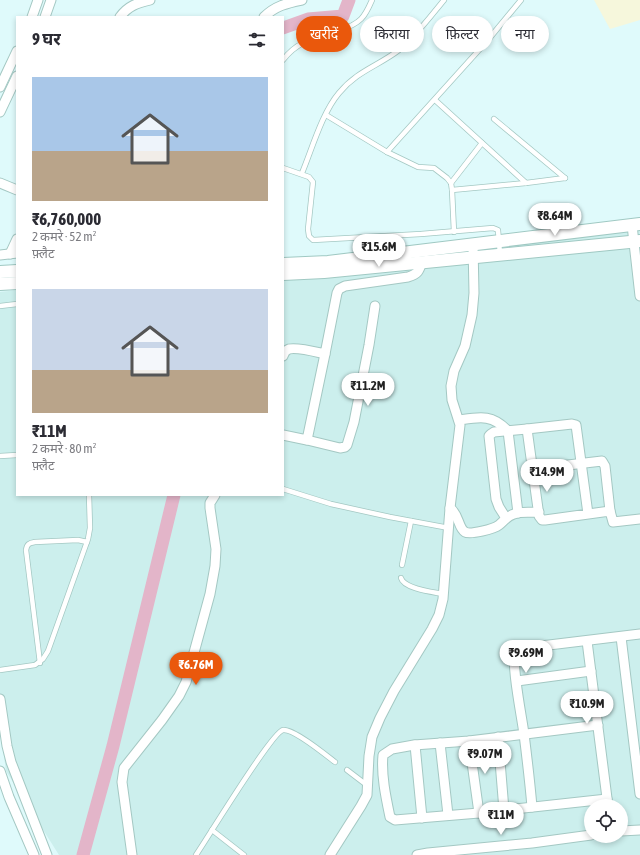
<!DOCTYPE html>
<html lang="hi">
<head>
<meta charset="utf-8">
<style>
	body { margin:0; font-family:"Asap Condensed","Noto Sans Devanagari",sans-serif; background:#f2f2f3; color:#2b2b33; height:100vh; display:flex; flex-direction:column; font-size:15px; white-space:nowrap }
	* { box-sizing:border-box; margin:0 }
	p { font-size:13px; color:#7c7c81 }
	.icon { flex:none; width:22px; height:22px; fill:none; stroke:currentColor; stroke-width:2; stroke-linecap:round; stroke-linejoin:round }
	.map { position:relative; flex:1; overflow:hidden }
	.drawer { position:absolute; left:16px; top:16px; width:268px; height:480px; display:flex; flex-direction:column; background:#fff; border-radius:0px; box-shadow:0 2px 6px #0003 }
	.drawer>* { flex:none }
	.banner { position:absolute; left:296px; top:16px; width:284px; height:36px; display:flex; gap:8px }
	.buttons { position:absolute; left:584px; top:799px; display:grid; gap:8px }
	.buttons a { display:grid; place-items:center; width:44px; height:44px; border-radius:50%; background:#fff; box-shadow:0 2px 6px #0003; font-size:20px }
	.price { position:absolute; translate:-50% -34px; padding:0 9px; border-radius:14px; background:#fff; color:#222; font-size:13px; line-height:26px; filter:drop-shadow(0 1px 2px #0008) }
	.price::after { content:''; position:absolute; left:50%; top:24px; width:12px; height:9px; margin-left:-6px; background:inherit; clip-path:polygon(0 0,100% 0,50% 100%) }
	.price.current { background:#ea580c; color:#fff }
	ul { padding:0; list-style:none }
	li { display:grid; align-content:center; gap:8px; height:212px; padding:0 16px }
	li span { display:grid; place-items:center; height:124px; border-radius:0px; color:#555 }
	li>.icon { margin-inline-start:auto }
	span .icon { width:72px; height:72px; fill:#fffc; stroke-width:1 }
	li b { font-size:17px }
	h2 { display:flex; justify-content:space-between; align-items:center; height:48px; padding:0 16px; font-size:17px }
	.pill { padding:0 14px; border-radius:18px; background:#fff; box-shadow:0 2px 6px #0003; font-size:14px; line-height:36px }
	.pill.current { background:#ea580c; color:#fff }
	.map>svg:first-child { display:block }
</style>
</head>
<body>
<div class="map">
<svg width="640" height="855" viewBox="0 0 640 855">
	<rect width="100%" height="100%" fill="#dffafb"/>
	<path fill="#ccefed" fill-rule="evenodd" d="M640 222V855H59L6 771 0 727V292L17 290V495H283V261ZM591 806H621V836H591Z"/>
	<polygon fill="#f6f7dc" points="594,0 640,0 640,20 610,29"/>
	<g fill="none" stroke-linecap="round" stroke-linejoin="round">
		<g stroke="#e3b5c9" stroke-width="13">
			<polyline points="283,28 308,19 343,16 349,0"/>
			<polyline points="83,855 113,746 174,495"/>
		</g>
		<defs>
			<g id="lane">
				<path d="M283 60C298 40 316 38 339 31 347 28 355 25 361 19 366 14 369 7 372 0"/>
				<polyline points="435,100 526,183 565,178"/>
				<polyline points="326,115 387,152 418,167 434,168 447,178 451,183 452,190 454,232"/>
				<polyline points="494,119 565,178"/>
				<polyline points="387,152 488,40 521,0"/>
				<polyline points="283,168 309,177 313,182 308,229 309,236 313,240 421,234 493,228 498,230 500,254"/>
				<path d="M302 173C312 149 322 113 339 93 357 71 378 66 399 50 416 36 430 17 444 0"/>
				<polyline points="451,183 482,143"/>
				<polyline points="452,190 526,183"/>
				<polyline points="0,306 17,304"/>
				<polyline points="0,456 17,455"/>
				<polyline points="283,489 331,504 390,517 449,528"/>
				<polyline points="402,565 411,521"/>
				<path d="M401 578C404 589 433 592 443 594"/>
				<path d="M40 663 26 550C27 544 29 543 35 542L78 540 87 542"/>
				<polyline points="0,670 35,665 43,659 48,651 88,539 90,528 89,495"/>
				<polyline points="347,770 368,786"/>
				<polyline points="212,830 244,855"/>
				<path d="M196 855C207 839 272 732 283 730 293 728 326 755 335 762"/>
			</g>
			<g id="street">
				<polyline points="32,17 38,0"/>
				<polyline points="45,17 51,0"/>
				<path d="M120 17C128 6 137 3 150 0"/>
				<path d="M264 17C275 6 287 3 302 0"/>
				<polyline points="0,87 17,51"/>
				<polyline points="0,112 17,76"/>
				<polyline points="0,183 17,190"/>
				<polyline points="632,225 640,296"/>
				<polyline points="10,254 17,239"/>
				<polyline points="0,255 17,253"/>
				<path d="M283 356C284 353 286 350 289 349 298 347 316 352 325 354L337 293 339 289 345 286 408 277C418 274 419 271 422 262"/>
				<path d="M459 420C480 417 492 414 508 431L518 513"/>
				<polyline points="283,435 307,440 325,354"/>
				<polyline points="307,440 340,448 345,447 347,445 354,422 369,345 375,306"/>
				<polyline points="534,469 602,461 605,466 610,511"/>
				<path d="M450 508C459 514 458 528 465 532 470 535 494 529 499 525 504 521 507 516 514 514 521 511 531 513 539 512"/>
				<polyline points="588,514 576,425 572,424 527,429 539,516 542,520 545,520 610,511 613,522 640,519"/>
				<polyline points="506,518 499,507 496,499 489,436 491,434 494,432 527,429"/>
				<polyline points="621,637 640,794"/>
				<polyline points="587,641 608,806"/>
				<polyline points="517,681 591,671"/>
				<polyline points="0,699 7,746 11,762 47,855"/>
				<path d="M598 725 469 741 414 745 392 749 383 755C381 775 386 798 390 817L395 820 479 813 607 799"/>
				<polyline points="498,737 504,810"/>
				<polyline points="469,741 479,813"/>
				<polyline points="440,743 448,815"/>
				<polyline points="415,745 422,818"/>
				<polyline points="0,771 9,797 34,855"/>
				<path d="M532 807C530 783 527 758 524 734 522 717 510 661 516 649L640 634"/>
				<polyline points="621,831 640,830"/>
				<polyline points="132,855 122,782 124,768 162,720 179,696 186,682 210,594 215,566 216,549 210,508 210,503 215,495"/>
				<polyline points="330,855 361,806 367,795 369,756 372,737 380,718 394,691 432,629 439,615 443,599 450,508 460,425 452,400 451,386 454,371 465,346 472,315 474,293 473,245"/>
				<polyline points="417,855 428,853 532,843 591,835"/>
			</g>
			<g id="secondary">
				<polyline points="283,264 328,262 640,224"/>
				<polyline points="0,272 17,271"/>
				<polyline points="283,274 324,272 640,241"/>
				<polyline points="0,284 17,283"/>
			</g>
		</defs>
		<use href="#lane" stroke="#a4c8c3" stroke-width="6"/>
		<use href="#street" stroke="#a4c8c3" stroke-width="11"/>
		<use href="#secondary" stroke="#a0c9c3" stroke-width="14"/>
		<use href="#lane" stroke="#fff" stroke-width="4.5"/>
		<use href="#street" stroke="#fff" stroke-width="9"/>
		<use href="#secondary" stroke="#fff" stroke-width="12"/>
	</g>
</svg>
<div class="buttons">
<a><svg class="icon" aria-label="locate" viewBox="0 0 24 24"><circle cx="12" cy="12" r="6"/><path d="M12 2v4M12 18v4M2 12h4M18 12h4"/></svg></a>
</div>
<b class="price" style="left:555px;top:237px">₹8.64M</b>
<b class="price" style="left:379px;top:268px">₹15.6M</b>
<b class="price" style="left:368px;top:407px">₹11.2M</b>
<b class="price" style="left:547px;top:493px">₹14.9M</b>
<b class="price" style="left:526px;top:674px">₹9.69M</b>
<b class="price current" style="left:196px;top:686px">₹6.76M</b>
<b class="price" style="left:587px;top:725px">₹10.9M</b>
<b class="price" style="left:485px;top:775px">₹9.07M</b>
<b class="price" style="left:501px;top:836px">₹11M</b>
<div class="banner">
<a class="pill current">खरीदें</a>
<a class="pill">किराया</a>
<a class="pill">फ़िल्टर</a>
<a class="pill">नया</a>
</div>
<section class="drawer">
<h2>9 घर<svg class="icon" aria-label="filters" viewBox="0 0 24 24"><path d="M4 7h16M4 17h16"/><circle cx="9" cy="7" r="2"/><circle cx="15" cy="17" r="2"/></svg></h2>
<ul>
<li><span style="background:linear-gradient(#a9c7e8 60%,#b9a48a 0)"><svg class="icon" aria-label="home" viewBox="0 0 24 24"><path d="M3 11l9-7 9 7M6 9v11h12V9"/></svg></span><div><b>₹6,760,000</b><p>2 कमरे · 52 m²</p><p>फ़्लैट</p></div></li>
<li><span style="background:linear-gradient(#c9d6e8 65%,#b9a48a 0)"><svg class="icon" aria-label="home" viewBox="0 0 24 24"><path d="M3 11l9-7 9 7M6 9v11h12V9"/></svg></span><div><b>₹11M</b><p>2 कमरे · 80 m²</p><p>फ़्लैट</p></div></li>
</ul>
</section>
</div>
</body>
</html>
